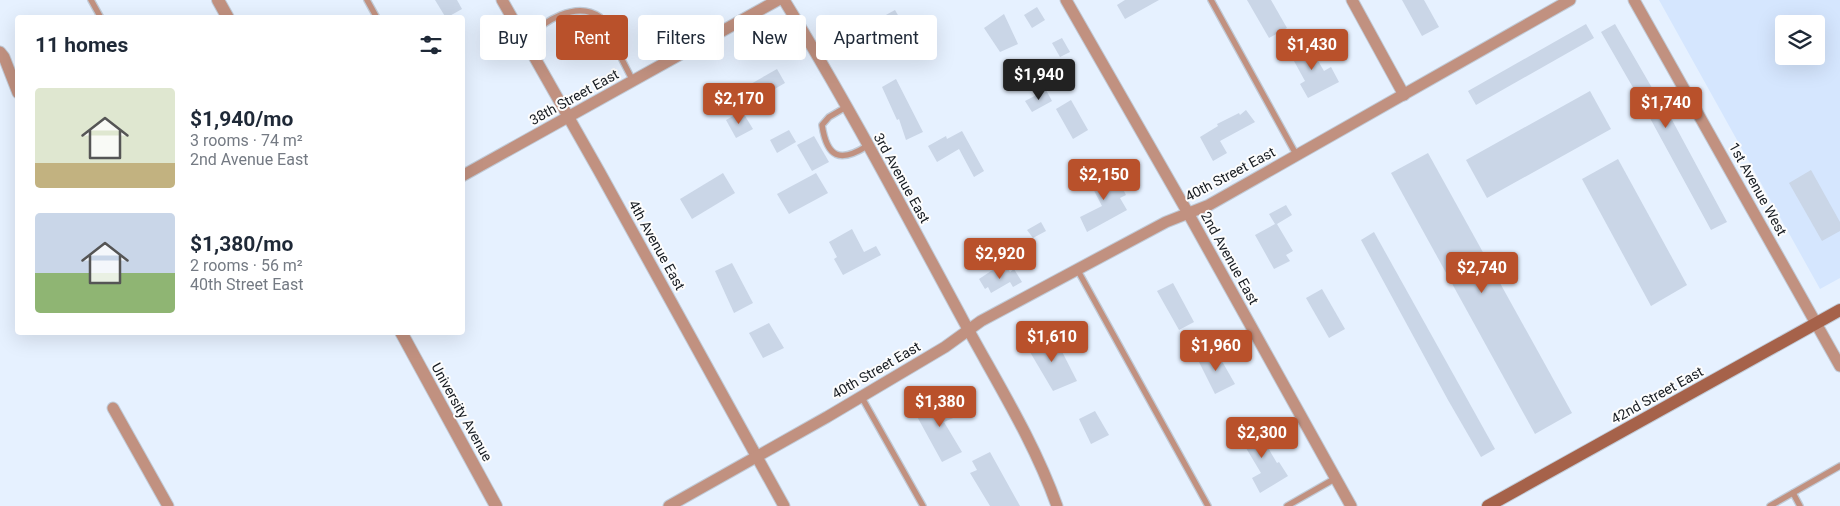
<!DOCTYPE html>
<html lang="en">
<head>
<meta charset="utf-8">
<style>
	body { margin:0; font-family:Roboto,sans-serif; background:#f6f6f7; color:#1f2937; height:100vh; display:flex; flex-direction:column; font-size:19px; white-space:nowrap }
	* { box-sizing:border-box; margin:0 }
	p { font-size:16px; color:#747a83 }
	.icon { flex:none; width:28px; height:28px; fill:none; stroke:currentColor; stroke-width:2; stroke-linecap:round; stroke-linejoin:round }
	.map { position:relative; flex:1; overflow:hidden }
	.details { position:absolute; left:15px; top:15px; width:450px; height:320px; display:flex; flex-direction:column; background:#fff; border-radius:5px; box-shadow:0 5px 20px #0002 }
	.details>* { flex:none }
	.top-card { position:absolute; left:480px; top:15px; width:475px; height:45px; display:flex; gap:10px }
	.tools { position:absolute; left:1775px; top:15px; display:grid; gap:10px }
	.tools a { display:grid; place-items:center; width:50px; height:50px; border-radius:5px; background:#fff; box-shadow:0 5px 20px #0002; font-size:25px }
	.price { position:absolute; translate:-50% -42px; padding:0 11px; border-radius:5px; background:#b9512b; color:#fff; font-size:16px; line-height:32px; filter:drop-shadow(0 1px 2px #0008) }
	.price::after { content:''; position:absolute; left:50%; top:30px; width:15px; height:11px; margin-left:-8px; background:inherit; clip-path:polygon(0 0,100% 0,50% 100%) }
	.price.current { background:#222; color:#fff }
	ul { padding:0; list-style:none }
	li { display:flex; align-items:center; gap:15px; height:125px; padding:0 20px }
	li span { display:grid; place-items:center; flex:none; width:140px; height:100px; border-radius:5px; color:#555 }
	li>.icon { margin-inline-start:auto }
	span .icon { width:60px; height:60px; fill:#fffc; stroke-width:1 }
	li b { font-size:21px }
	h2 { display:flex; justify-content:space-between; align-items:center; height:60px; padding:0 20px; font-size:21px }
	.tag { padding:0 18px; border-radius:5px; background:#fff; box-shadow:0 5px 20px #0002; font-size:18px; line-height:45px }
	.tag.current { background:#b9512b; color:#fff }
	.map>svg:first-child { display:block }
</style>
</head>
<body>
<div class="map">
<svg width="1840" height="506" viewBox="0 0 1840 506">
	<rect width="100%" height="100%" fill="#e6f1ff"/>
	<path fill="#d5e6fe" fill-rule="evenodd" d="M1659 0H1840V278L1820 289ZM1784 24H1816V56H1784Z"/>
	<g fill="#cad6e7">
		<polygon points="435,0 457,0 462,9 446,18"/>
		<polygon points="1125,0 1159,0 1125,19 1117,5"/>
		<polygon points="1247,0 1271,0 1287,28 1269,38"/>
		<polygon points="1402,0 1424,0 1439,27 1422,36"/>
		<polygon points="1037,7 1045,20 1032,28 1024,15"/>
		<polygon points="895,10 903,24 870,42 862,28"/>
		<polygon points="1004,14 1018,44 1000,52 984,28"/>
		<polygon points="648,23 655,37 647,42 639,28"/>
		<polygon points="1586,24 1594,38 1476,105 1468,91"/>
		<polygon points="1615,24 1655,93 1657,92 1727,222 1711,230 1639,98 1601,32"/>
		<polygon points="1062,38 1070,52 1060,57 1052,43"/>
		<polygon points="1307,42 1324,71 1331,67 1339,82 1308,98 1300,84 1305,81 1289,52"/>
		<polygon points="777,69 785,83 757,99 749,85"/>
		<polygon points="896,79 923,132 906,140 899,119 897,120 882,87"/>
		<polygon points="1046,90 1052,101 1032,112 1025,101"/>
		<polygon points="1590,91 1611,129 1487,198 1466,160"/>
		<polygon points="1071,100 1088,130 1073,139 1056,109"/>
		<polygon points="1246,110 1255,122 1220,141 1227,153 1213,161 1200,137 1218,126 1217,124 1239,113 1240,115"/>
		<polygon points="742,111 753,129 736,138 726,120"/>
		<polygon points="789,130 796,142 777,153 770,140"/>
		<polygon points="962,131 984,171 974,177 959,149 937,162 928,146 946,136 947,139"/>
		<polygon points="814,136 829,162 812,171 797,145"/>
		<polygon points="1428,153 1572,413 1535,434 1391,173"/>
		<polygon points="1618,159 1687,285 1651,306 1582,179"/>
		<polygon points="1105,170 1114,186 1120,183 1126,195 1120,198 1127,210 1087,232 1080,217 1102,206 1088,179"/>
		<polygon points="1811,170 1840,222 1840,231 1822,241 1789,183"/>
		<polygon points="723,173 735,193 692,219 680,199"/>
		<polygon points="816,173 828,193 789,214 777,194"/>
		<polygon points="1286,205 1292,215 1277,224 1293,251 1286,255 1290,261 1274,269 1255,235 1275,224 1269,214"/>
		<polygon points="1041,222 1046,231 1033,238 1027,230"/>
		<polygon points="852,229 864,252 876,246 881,255 843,275 834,259 837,257 829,242"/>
		<polygon points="1374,232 1495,449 1481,457 1448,400 1361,240"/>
		<polygon points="732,263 753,303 734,313 715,271"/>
		<polygon points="994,269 998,275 1008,269 1010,272 1014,269 1022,282 1013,287 1010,282 991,293 988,287 985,289 979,279"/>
		<polygon points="1173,283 1194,322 1179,330 1157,291"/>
		<polygon points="1322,289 1345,329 1329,338 1306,298"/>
		<polygon points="769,323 784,348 763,358 749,333"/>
		<polygon points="1053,334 1077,381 1053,391 1027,347"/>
		<polygon points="1215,349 1235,384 1215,394 1197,358"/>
		<polygon points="950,399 960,415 944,422 962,452 942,462 914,411 931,402 934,407"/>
		<polygon points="1095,411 1109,435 1091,444 1079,419"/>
		<polygon points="1254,424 1277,463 1279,462 1288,476 1260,493 1252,478 1261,473 1237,433"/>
		<polygon points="990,452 1020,506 990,506 970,473 977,470 972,461"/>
	</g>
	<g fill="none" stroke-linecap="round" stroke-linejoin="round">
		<defs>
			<g id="service">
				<polyline points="91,0 101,18"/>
				<polyline points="367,0 377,18"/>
				<polyline points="1211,0 1297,156"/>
				<path d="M525 40C544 21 576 0 600 17L633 81"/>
				<path d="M846 107 829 117 822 125C827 158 840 163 867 146"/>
				<polyline points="1077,269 1208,506"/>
				<polyline points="861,396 923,506"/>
				<polyline points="1793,493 1800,506"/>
				<polyline points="1287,506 1336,478"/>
				<polyline points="1770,506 1840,466"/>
			</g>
			<g id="minor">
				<polyline points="502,0 599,171 784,506"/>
				<path d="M784 0C848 104 905 213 963 320 996 381 1034 441 1057 506"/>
				<polyline points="1066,0 1188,213 1351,506"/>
				<polyline points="1352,0 1404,95"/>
				<polyline points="1634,0 1840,366"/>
				<polyline points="0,52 4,57 18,93"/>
				<polyline points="462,176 778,0"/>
				<polyline points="113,408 168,506"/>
				<polyline points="669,506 827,417 945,347 981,321 1166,222 1209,205 1570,0"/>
			</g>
			<g id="tertiary">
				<polyline points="218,0 228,18"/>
				<polyline points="401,332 496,506"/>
			</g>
			<polyline id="secondary" points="1488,506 1840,310"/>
		</defs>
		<use href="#service" stroke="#c1cbd7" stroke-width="8"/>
		<use href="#minor" stroke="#c1cbd7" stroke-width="13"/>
		<use href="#tertiary" stroke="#c1cbd7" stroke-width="14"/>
		<use href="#secondary" stroke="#c1cbd7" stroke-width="14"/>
		<use href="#service" stroke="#c19180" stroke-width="5.5"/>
		<use href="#minor" stroke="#c19180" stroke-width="11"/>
		<use href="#tertiary" stroke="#c19180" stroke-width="12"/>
		<use href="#secondary" stroke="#a6624a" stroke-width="12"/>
	</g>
	<g text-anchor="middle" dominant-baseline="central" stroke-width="4" stroke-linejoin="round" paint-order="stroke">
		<g font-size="14" fill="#171c22" stroke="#fdfdfd">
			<text transform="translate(574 97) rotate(-29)">38th Street East</text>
			<text transform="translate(1230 174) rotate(-28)">40th Street East</text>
			<text transform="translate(902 178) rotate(61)">3rd Avenue East</text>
			<text transform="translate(1758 189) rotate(61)">1st Avenue West</text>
			<text transform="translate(657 245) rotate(61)">4th Avenue East</text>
			<text transform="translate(1230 258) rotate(61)">2nd Avenue East</text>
			<text transform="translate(876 370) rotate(-30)">40th Street East</text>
			<text transform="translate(1657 395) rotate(-29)">42nd Street East</text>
			<text transform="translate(462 412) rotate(61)">University Avenue</text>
		</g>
	</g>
</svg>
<div class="tools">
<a><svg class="icon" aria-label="layers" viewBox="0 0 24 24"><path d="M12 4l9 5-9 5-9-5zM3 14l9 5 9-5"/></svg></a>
</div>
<b class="price" style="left:1312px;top:71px">$1,430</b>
<b class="price current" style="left:1039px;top:101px">$1,940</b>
<b class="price" style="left:739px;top:125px">$2,170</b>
<b class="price" style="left:1666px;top:129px">$1,740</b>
<b class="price" style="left:1104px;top:201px">$2,150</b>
<b class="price" style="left:1000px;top:280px">$2,920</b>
<b class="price" style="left:1482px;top:294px">$2,740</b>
<b class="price" style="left:1052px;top:363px">$1,610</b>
<b class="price" style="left:1216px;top:372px">$1,960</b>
<b class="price" style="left:940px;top:428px">$1,380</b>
<b class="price" style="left:1262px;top:459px">$2,300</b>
<div class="top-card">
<a class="tag">Buy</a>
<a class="tag current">Rent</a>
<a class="tag">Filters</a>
<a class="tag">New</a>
<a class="tag">Apartment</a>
</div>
<section class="details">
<h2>11 homes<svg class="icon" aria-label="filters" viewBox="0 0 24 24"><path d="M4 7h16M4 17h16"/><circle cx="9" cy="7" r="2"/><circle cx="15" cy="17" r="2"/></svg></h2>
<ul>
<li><span style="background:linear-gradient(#dfe7d0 75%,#c2b280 0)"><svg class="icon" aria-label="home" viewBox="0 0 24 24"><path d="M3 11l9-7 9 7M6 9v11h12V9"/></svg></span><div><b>$1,940/mo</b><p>3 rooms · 74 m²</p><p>2nd Avenue East</p></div></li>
<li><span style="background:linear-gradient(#c9d6e8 60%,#8fb573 0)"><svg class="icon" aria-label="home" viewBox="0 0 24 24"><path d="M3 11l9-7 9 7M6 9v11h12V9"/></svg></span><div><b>$1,380/mo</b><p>2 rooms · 56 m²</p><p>40th Street East</p></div></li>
</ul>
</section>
</div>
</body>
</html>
